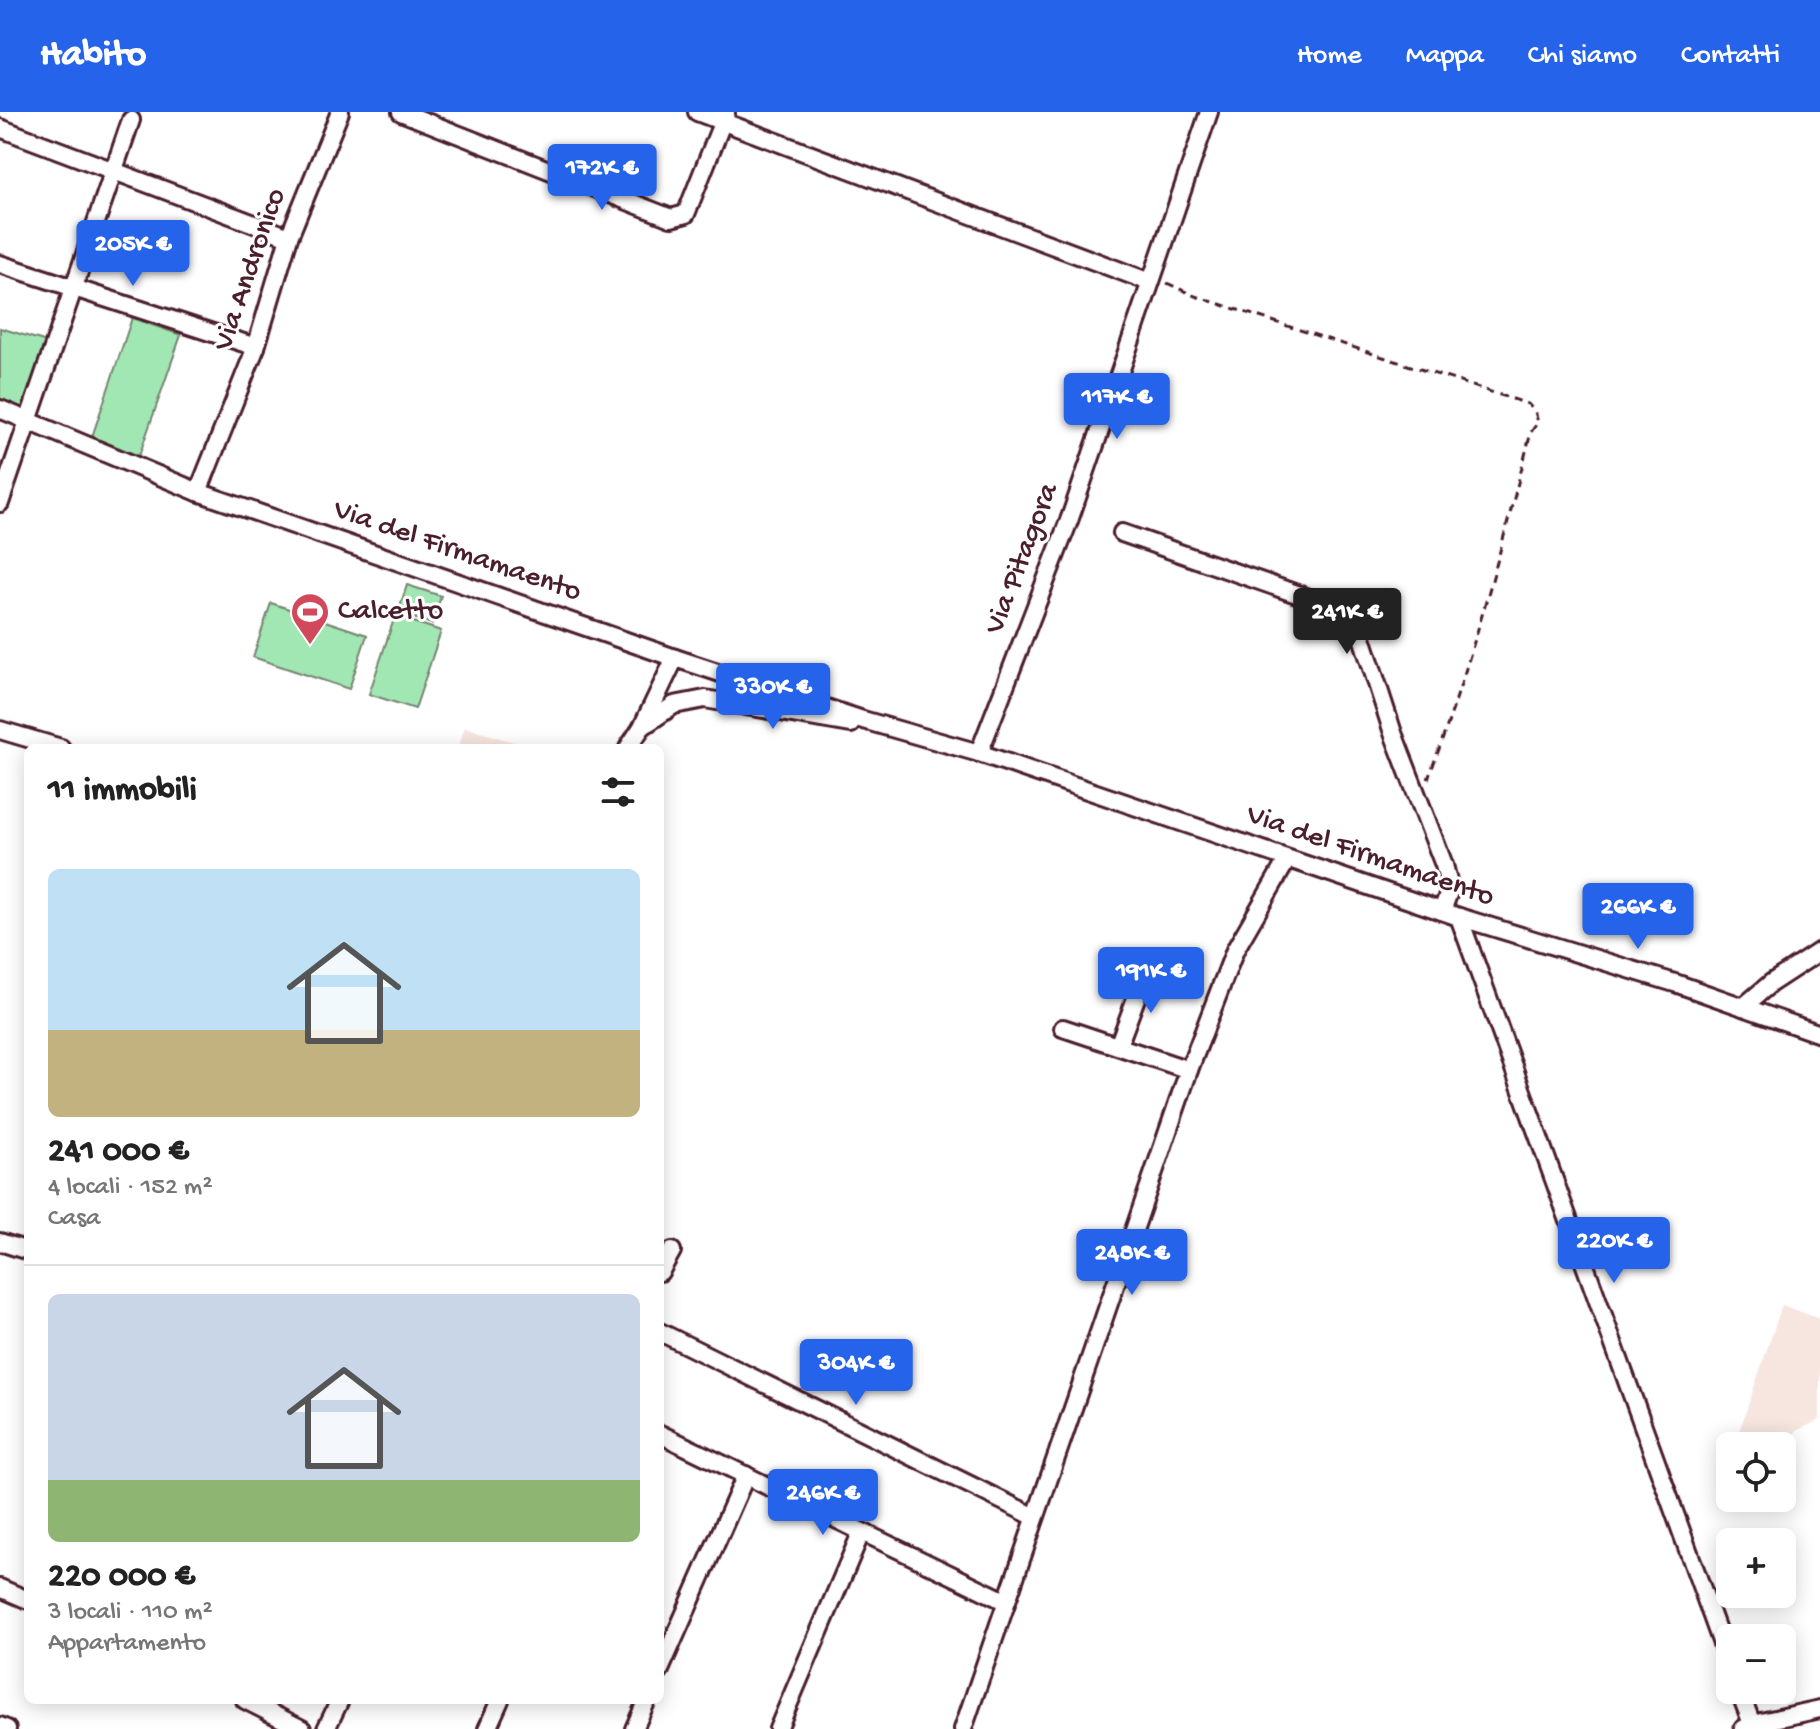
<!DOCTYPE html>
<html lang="it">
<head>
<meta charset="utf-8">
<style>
	body { margin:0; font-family:"Gochi Hand",sans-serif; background:#f2f2f2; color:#222; height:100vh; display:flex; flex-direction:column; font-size:30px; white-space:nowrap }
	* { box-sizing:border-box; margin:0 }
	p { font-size:26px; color:#767676 }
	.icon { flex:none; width:44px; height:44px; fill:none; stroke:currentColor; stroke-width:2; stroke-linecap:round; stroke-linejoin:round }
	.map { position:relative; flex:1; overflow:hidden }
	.panel { position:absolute; left:24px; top:632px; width:640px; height:960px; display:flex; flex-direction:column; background:#fff; border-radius:12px; box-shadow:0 4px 20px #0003 }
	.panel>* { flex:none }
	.buttons { position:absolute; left:1716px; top:1320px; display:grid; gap:16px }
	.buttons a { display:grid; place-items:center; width:80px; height:80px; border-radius:12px; background:#fff; box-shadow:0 4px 20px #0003; font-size:40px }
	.price { position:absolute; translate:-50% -68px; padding:0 18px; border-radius:8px; background:#2563eb; color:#fff; font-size:26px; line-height:52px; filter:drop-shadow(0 2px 4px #0008) }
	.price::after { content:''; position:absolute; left:50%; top:48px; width:24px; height:18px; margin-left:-12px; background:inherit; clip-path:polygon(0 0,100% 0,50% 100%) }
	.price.selected { background:#222; color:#fff }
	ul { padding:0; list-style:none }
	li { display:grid; align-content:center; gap:16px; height:424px; padding:0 24px }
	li+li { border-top:2px solid #e0e0e0 }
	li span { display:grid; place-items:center; height:248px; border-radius:12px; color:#555 }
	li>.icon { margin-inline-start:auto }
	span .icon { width:144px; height:144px; fill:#fffc; stroke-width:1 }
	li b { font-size:34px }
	h2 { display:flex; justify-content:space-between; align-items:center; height:96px; padding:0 24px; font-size:34px }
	header { display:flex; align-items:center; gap:48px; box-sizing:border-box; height:112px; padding:0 40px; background:#2563eb; color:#fff }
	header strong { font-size:38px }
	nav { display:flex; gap:44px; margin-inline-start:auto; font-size:28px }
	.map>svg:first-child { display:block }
</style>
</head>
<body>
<header>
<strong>Habito</strong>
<nav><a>Home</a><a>Mappa</a><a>Chi siamo</a><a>Contatti</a></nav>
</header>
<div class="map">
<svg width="1820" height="1617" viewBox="0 0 1820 1617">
	<rect width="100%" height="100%" fill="#fff"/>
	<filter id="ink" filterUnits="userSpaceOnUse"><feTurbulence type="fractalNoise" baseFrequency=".0125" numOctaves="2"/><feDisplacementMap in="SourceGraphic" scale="16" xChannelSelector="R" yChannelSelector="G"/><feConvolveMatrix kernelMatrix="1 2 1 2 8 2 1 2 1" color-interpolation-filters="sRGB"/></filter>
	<g filter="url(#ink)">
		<g fill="#f6e6df">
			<polygon points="465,615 533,636 458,636"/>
			<polygon points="1782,1193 1820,1207 1820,1308 1796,1319 1790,1333 1739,1320"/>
		</g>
		<g fill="#a1e7b4" stroke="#768370" stroke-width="2">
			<polygon points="132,206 181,223 139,344 92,325"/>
			<polygon points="0,216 47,230 25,298 0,287"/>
			<polygon points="407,473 441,484 432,512 398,501"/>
			<polygon points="271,491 367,523 349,577 253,545"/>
			<polygon points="395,504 441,519 415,597 369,582"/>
		</g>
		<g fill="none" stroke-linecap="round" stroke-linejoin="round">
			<defs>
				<g id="minor">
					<polyline points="401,0 671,106 686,102 726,1"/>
					<polyline points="697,0 1150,170"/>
					<polyline points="0,16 289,125"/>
					<polyline points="0,152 256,235"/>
					<polyline points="0,297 198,380 675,546 863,608 979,641 1459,805 1678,872 1820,922"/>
					<polyline points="198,380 256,235 289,125 340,0"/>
					<polyline points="0,391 131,8"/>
					<polyline points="1122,421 1337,496 1352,505 1359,516 1393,621 1444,753 1450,777 1442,799"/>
					<polyline points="642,615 674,593 705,587 851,612"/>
					<polyline points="0,618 61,636"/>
					<polyline points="628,636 642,615 675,546"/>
					<polyline points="979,641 1070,406 1209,0"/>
					<polyline points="1459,805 1730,1554"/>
					<polyline points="1743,895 1771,871 1820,839"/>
					<polyline points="1063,916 1189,958"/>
					<polyline points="1118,934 1147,857"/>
					<polyline points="0,1130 28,1139"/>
					<polyline points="660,1160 672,1139"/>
					<polyline points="660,1220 1035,1405"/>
					<polyline points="660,1322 1005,1489"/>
					<polyline points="0,1476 28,1488"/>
					<polyline points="660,1558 746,1363"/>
					<polyline points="1739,1578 1754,1617"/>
					<polyline points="245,1588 302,1617"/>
					<polyline points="0,1614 7,1617"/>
					<polyline points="326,1617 340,1588"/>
					<polyline points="487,1617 500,1588"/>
					<polyline points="634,1617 647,1588"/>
					<polyline points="778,1617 861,1421"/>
					<polyline points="963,1617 1189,958 1235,838 1287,748"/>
					<polyline points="1743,1617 1752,1612 1820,1597"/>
				</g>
			</defs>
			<use href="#minor" stroke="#4a1f2b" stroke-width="22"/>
			<path stroke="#4a1f2b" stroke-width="3" stroke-dasharray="8 6" stroke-linecap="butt" d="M1167 171 1195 184 1528 292 1535 300 1538 310 1531 320C1501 438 1471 553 1428 667"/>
			<use href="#minor" stroke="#fff" stroke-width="16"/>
		</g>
	</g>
	<defs>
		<symbol id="stadium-pin" viewBox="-11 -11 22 30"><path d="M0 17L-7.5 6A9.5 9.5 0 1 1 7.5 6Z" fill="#d1495b" stroke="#fff"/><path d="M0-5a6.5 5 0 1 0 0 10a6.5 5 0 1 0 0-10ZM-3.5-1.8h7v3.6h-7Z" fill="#fff"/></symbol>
	</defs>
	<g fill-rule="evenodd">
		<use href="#stadium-pin" x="288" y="478" width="44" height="60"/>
	</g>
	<g text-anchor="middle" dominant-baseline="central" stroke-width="6" stroke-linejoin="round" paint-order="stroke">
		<g font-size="30" fill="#4a1f2b" stroke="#fff">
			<text transform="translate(251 158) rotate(-71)">Via Andronico</text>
			<text transform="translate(457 440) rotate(19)">Via del Firmamaento</text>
			<text transform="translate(1023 447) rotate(-69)">Via Pitagora</text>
			<text transform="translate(1370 745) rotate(19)">Via del Firmamaento</text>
		</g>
		<g font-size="30" fill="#4a1f2b" stroke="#fff" text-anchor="start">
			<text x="338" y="500">Calcetto</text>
		</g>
	</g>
</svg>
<div class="buttons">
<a><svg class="icon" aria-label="locate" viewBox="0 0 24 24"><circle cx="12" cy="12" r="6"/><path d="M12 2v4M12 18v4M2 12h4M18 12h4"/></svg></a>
<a>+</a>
<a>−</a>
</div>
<b class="price" style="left:602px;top:100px">172K €</b>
<b class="price" style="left:133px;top:176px">205K €</b>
<b class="price" style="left:1117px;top:329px">117K €</b>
<b class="price selected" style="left:1347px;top:544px">241K €</b>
<b class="price" style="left:773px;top:619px">330K €</b>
<b class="price" style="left:1638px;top:839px">266K €</b>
<b class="price" style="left:1151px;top:903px">191K €</b>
<b class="price" style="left:1614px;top:1173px">220K €</b>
<b class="price" style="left:1132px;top:1185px">248K €</b>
<b class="price" style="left:856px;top:1295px">304K €</b>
<b class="price" style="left:823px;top:1425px">246K €</b>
<section class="panel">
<h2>11 immobili<svg class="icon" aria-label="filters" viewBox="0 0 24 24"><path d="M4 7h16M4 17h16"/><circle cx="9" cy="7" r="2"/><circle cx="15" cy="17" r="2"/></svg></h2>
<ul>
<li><span style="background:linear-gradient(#bfe0f5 65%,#c2b280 0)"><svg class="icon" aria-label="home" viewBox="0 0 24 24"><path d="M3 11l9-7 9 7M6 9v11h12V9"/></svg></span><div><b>241 000 €</b><p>4 locali · 152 m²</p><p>Casa</p></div></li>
<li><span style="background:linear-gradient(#c9d6e8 75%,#8fb573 0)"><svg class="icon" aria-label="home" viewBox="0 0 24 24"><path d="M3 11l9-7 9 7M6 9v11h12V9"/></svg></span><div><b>220 000 €</b><p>3 locali · 110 m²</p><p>Appartamento</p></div></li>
</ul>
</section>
</div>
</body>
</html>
